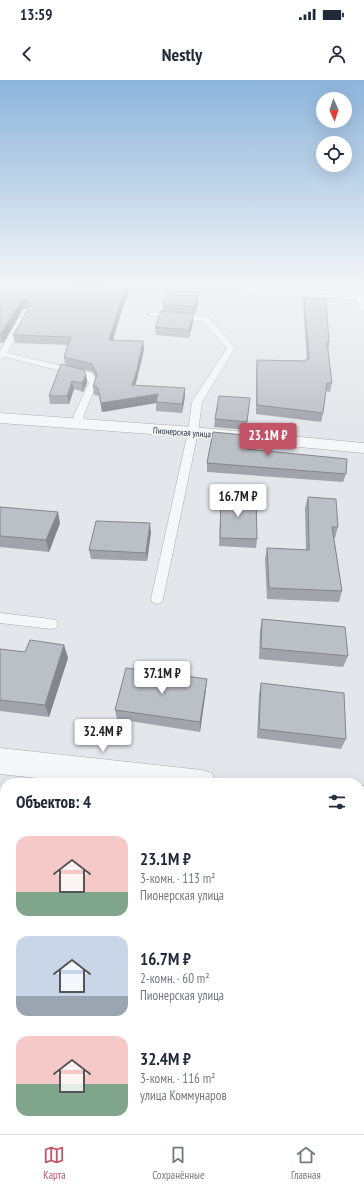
<!DOCTYPE html>
<html lang="ru">
<head>
<meta charset="utf-8">
<style>
	body { margin:0; font-family:"PT Sans Narrow",sans-serif; background:#f6f6f7; color:#1f2937; height:100vh; display:flex; flex-direction:column; font-size:15px; white-space:nowrap }
	* { box-sizing:border-box; margin:0 }
	p { font-size:13px; color:#747a83 }
	.icon { flex:none; width:22px; height:22px; fill:none; stroke:currentColor; stroke-width:2; stroke-linecap:round; stroke-linejoin:round }
	.map { position:relative; flex:1; overflow:hidden }
	.panel { position:absolute; left:0px; top:698px; width:364px; height:356px; display:flex; flex-direction:column; background:#fff; border-radius:16px 16px 0 0; box-shadow:0 4px 16px #0002 }
	.panel>* { flex:none }
	.needle { width:26px; rotate:177deg }
	.buttons { position:absolute; left:316px; top:12px; display:grid; gap:8px }
	.buttons a { display:grid; place-items:center; width:36px; height:36px; border-radius:50%; background:#fff; box-shadow:0 4px 16px #0002; font-size:20px }
	.price { position:absolute; translate:-50% -34px; padding:0 9px; border-radius:4px; background:#fff; color:#222; font-size:13px; line-height:26px; filter:drop-shadow(0 1px 2px #0008) }
	.price::after { content:''; position:absolute; left:50%; top:24px; width:12px; height:9px; margin-left:-6px; background:inherit; clip-path:polygon(0 0,100% 0,50% 100%) }
	.price.selected { background:#c35468; color:#fff }
	ul { padding:0; list-style:none }
	li { display:flex; align-items:center; gap:12px; height:100px; padding:0 16px }
	li span { display:grid; place-items:center; flex:none; width:112px; height:80px; border-radius:12px; color:#555 }
	li>.icon { margin-inline-start:auto }
	span .icon { width:48px; height:48px; fill:#fffc; stroke-width:1 }
	li b { font-size:17px }
	h2 { display:flex; justify-content:space-between; align-items:center; height:48px; padding:0 16px; font-size:17px }
	.status { display:flex; justify-content:space-between; align-items:center; height:28px; padding:0 20px; background:#fff; direction:ltr }
	.status svg { height:11px; fill:currentColor }
	header { display:flex; justify-content:space-between; align-items:center; height:52px; padding:0 16px; background:#fff; font-size:18px; font-weight:800 }
	.dock { display:flex; justify-content:space-around; align-items:center; height:56px; border-top:1px solid #e0e1e3; background:#fff; font-size:11px; color:#747a83 }
	.dock a { display:grid; justify-items:center; gap:2px }
	.dock .selected { color:#c35468 }
	.map>svg:first-child { display:block }
</style>
</head>
<body>
<div class="status"><b>13:59</b><svg viewBox="0 0 49 12"><path d="M0 12V9h3v3zM5 12V6h3v6zM10 12V3h3v9zM15 12V0h3v12zM26 1h20v11H26zM47 4h2v5h-2z"/></svg></div>
<header><svg class="icon" aria-label="back" viewBox="0 0 24 24"><path d="M15 5l-7 7 7 7"/></svg>Nestly<svg class="icon" aria-label="person" viewBox="0 0 24 24"><circle cx="12" cy="8" r="4"/><path d="M4 21q1-7 8-7t8 7"/></svg></header>
<div class="map">
<svg width="364" height="1054" viewBox="0 0 364 1054">
	<rect width="100%" height="100%" fill="#e3e6ea"/>
	<polygon fill="#d2d5dc" points="0,727 5,728 5,1011 0,1031"/>
	<g fill="none" stroke-linecap="round" stroke-linejoin="round">
		<defs>
			<g id="service">
				<polygon points="149,232 208,237 235,268 202,322 198,352 163,519 162,522 157,524 152,522 151,519 188,352 192,322 227,268 203,241 152,236 149,236"/>
				<polygon points="19,238 22,238 26,240 7,273 92,293 97,303 83,337 90,345 88,347 82,347 73,337 89,303 86,297 5,277 0,280 0,271"/>
				<polygon points="0,533 51,539 56,540 58,544 56,548 51,549 0,543"/>
			</g>
			<g id="minor">
				<polygon points="92,201 161,201 362,213 364,214 364,220 98,204"/>
				<polygon points="0,333 193,347 364,363 364,373 193,357 0,343"/>
				<polygon points="0,668 202,690 212,693 216,703 82,703 0,694"/>
				<rect x="359" y="706" width="5" height="28"/>
			</g>
			<polygon id="secondary" points="354,201 364,201 364,231 360,230 358,227"/>
		</defs>
		<use href="#service" stroke="#a8adb4" stroke-width="1"/>
		<use href="#minor" stroke="#a8adb4" stroke-width="1"/>
		<use href="#secondary" stroke="#a8adb4" stroke-width="1"/>
		<use href="#service" fill="#f6f7f9" fill-rule="evenodd"/>
		<use href="#minor" fill="#f6f7f9" fill-rule="evenodd"/>
		<use href="#secondary" fill="#fff" fill-rule="evenodd"/>
	</g>
	<g fill="#a1a4aa">
		<polygon points="127,207 128,215 123,226 113,261 143,261 144,270 137,299 135,305 185,308 185,316 182,333 156,331 156,323 102,332 99,316 94,315 93,306 96,298 93,292 65,285 64,277 68,265 15,263 13,255 28,229 27,228 23,229 3,263 1,263 0,264 0,213"/>
		<polygon points="304,218 329,263 328,271 332,303 330,312 326,311 323,333 321,342 256,334 256,288 257,280 306,281 306,279 307,279 303,226"/>
		<polygon points="198,220 195,234 193,234 193,242 189,258 156,255 155,247 163,231 163,224"/>
		<polygon points="61,284 86,295 87,303 83,312 74,309 69,324 50,324 49,316"/>
		<polygon points="250,318 246,350 214,347 215,339"/>
		<polygon points="245,357 246,369 346,394 343,402 207,392 207,383"/>
		<polygon points="221,416 257,459 256,468 219,466"/>
		<polygon points="308,417 338,447 335,458 334,458 342,511 339,522 267,519 265,479 267,468 306,470 305,428"/>
		<polygon points="0,427 60,443 49,472 0,467"/>
		<polygon points="151,452 147,481 91,479 89,470"/>
		<polygon points="262,539 348,576 343,587 259,579 260,550"/>
		<polygon points="64,565 68,578 49,637 0,631 0,569 25,572"/>
		<polygon points="261,603 346,659 341,669 257,658 259,614"/>
		<polygon points="206,609 200,652 117,639 115,630"/>
	</g>
	<g fill="#83868b">
		<polygon points="127,207 128,215 123,226 110,269 109,260 122,218"/>
		<polygon points="199,212 198,220 195,234 195,227"/>
		<polygon points="25,220 27,228 23,229 3,263 1,254 21,221"/>
		<polygon points="193,234 193,242 189,258 189,250"/>
		<polygon points="143,261 144,270 137,299 132,313 132,305"/>
		<polygon points="86,295 87,303 83,312 82,303"/>
		<polygon points="72,301 74,309 69,324 67,316"/>
		<polygon points="185,308 185,316 182,333 182,324"/>
		<polygon points="158,314 156,323 102,332 101,323"/>
		<polygon points="58,432 60,443 49,472 46,460"/>
		<polygon points="150,443 151,452 147,481 146,473"/>
		<polygon points="64,565 68,578 49,637 45,625"/>
		<polygon points="207,599 206,609 200,652 200,642"/>
		<polygon points="5,784 5,810 0,827 0,800"/>
		<polygon points="112,1049 114,1049 114,1054 111,1054"/>
	</g>
	<g fill="#bbbfc6" stroke="#83868b">
		<polygon points="8,201 33,201 127,207 122,218 109,260 143,261 137,290 132,305 185,308 182,324 156,322 158,314 101,323 98,308 93,306 97,295 92,284 64,277 71,257 13,255 31,225 30,223 25,220 21,221 1,254 0,254 0,213"/>
		<polygon points="168,211 199,212 195,227 163,224"/>
		<polygon points="304,218 326,219 329,263 327,262 332,303 327,303 323,333 257,325 257,280 306,281 306,279 309,279"/>
		<polygon points="161,231 193,234 189,250 155,247"/>
		<polygon points="61,284 84,290 86,295 82,303 72,301 67,316 49,316"/>
		<polygon points="219,316 250,318 247,342 215,339"/>
		<polygon points="213,352 245,355 245,357 248,357 246,369 347,379 346,394 207,383"/>
		<polygon points="221,416 256,418 257,459 220,458"/>
		<polygon points="308,417 336,419 338,447 332,447 342,511 269,508 267,468 309,470"/>
		<polygon points="0,427 58,432 46,460 0,456"/>
		<polygon points="96,441 150,443 146,473 89,470"/>
		<polygon points="262,539 345,547 348,576 261,568"/>
		<polygon points="30,560 64,565 45,625 0,620 0,569 25,572"/>
		<polygon points="126,588 207,599 200,642 115,630"/>
		<polygon points="261,603 344,613 346,659 259,649"/>
		<polygon points="0,779 5,780 5,784 0,800"/>
		<polygon points="41,1049 112,1049 111,1054 40,1054"/>
	</g>
	<linearGradient id="sky" x2="0" y2="1"><stop stop-color="#8cb4db"/><stop offset="0.58" stop-color="#f2f4f6"/><stop offset="1" stop-color="#f2f4f6" stop-opacity="0"/></linearGradient>
	<rect width="364" height="349" fill="url(#sky)"/>
	<g text-anchor="middle" dominant-baseline="central" stroke-width="3" stroke-linejoin="round" paint-order="stroke">
		<g font-size="9" fill="#2c3441" stroke="#f3f5f7">
			<text transform="translate(182 352) rotate(4)">Пионерская улица</text>
		</g>
	</g>
</svg>
<div class="buttons">
<a><svg class="needle" viewBox="-14 -14 28 28"><path d="M0-13l5 13h-10z" fill="#e53935"/><path d="M0 13l5-13h-10z" fill="#747a83"/></svg></a>
<a><svg class="icon" aria-label="locate" viewBox="0 0 24 24"><circle cx="12" cy="12" r="6"/><path d="M12 2v4M12 18v4M2 12h4M18 12h4"/></svg></a>
</div>
<b class="price selected" style="left:268px;top:377px">23.1M ₽</b>
<b class="price" style="left:238px;top:438px">16.7M ₽</b>
<b class="price" style="left:162px;top:615px">37.1M ₽</b>
<b class="price" style="left:103px;top:673px">32.4M ₽</b>
<section class="panel">
<h2>Объектов: 4<svg class="icon" aria-label="filters" viewBox="0 0 24 24"><path d="M4 7h16M4 17h16"/><circle cx="9" cy="7" r="2"/><circle cx="15" cy="17" r="2"/></svg></h2>
<ul>
<li><span style="background:linear-gradient(#f6c9c9 70%,#7fa58c 0)"><svg class="icon" aria-label="home" viewBox="0 0 24 24"><path d="M3 11l9-7 9 7M6 9v11h12V9"/></svg></span><div><b>23.1M ₽</b><p>3-комн. · 113 m²</p><p>Пионерская улица</p></div></li>
<li><span style="background:linear-gradient(#c9d6e8 75%,#9aa5b1 0)"><svg class="icon" aria-label="home" viewBox="0 0 24 24"><path d="M3 11l9-7 9 7M6 9v11h12V9"/></svg></span><div><b>16.7M ₽</b><p>2-комн. · 60 m²</p><p>Пионерская улица</p></div></li>
<li><span style="background:linear-gradient(#f6c9c9 60%,#7fa58c 0)"><svg class="icon" aria-label="home" viewBox="0 0 24 24"><path d="M3 11l9-7 9 7M6 9v11h12V9"/></svg></span><div><b>32.4M ₽</b><p>3-комн. · 116 m²</p><p>улица Коммунаров</p></div></li>
</ul>
</section>
</div>
<nav class="dock">
<a class="selected"><svg class="icon" aria-label="map" viewBox="0 0 24 24"><path d="M3 6l6-2 6 2 6-2v14l-6 2-6-2-6 2zM9 4v14M15 6v14"/></svg>Карта</a>
<a><svg class="icon" aria-label="saved" viewBox="0 0 24 24"><path d="M7 4h10v16l-5-4-5 4z"/></svg>Сохранённые</a>
<a><svg class="icon" aria-label="home" viewBox="0 0 24 24"><path d="M3 11l9-7 9 7M6 9v11h12V9"/></svg>Главная</a>
</nav>
</body>
</html>
